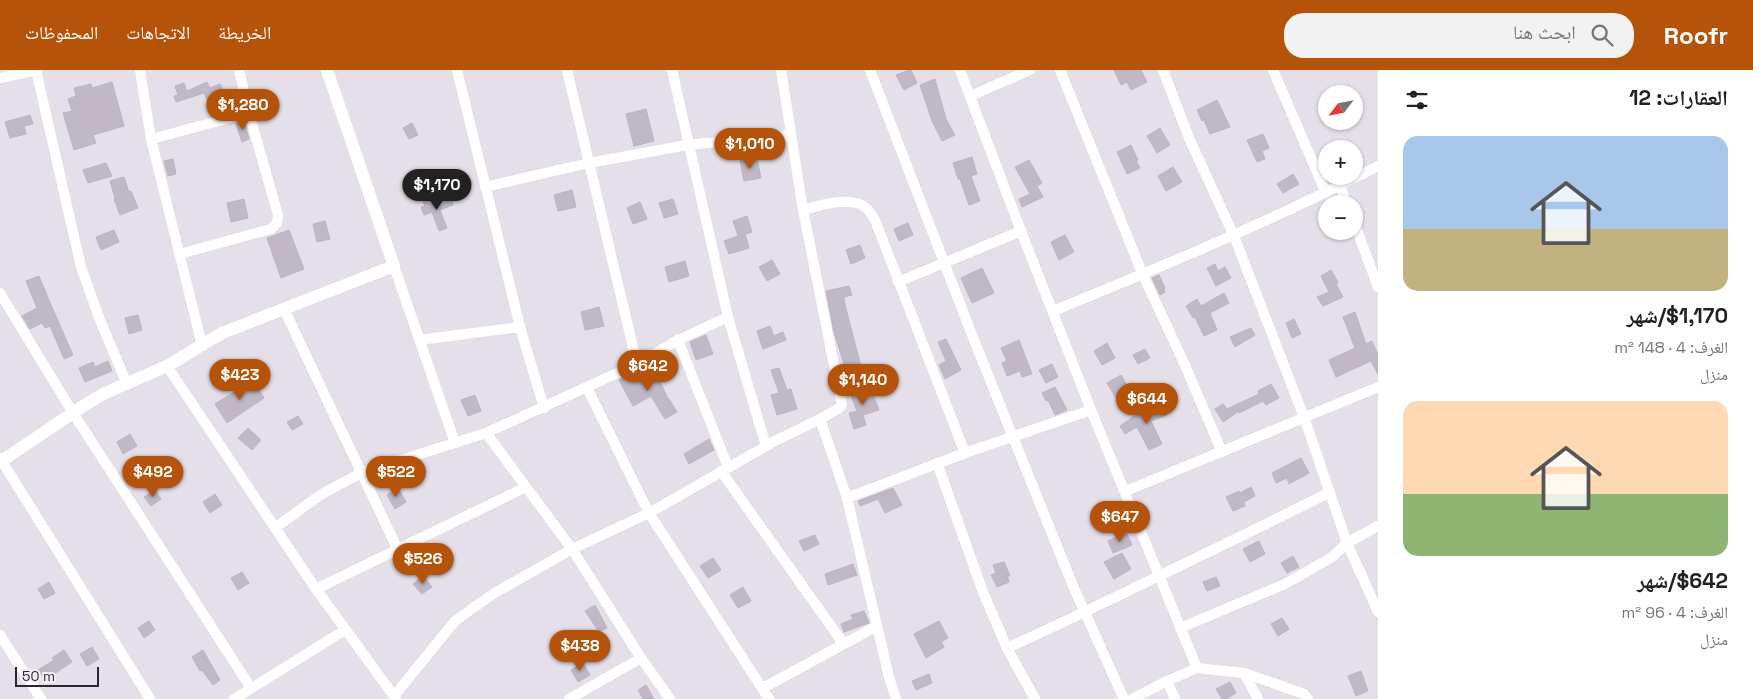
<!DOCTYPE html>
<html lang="ar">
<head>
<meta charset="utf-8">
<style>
	body { margin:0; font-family:"Space Grotesk","Noto Naskh Arabic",sans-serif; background:#f2f2f2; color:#202124; direction:rtl; height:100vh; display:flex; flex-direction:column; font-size:19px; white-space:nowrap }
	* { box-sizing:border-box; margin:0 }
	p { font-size:16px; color:#757577 }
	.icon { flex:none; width:28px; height:28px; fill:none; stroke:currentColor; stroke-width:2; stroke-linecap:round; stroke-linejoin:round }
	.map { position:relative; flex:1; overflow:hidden; direction:ltr }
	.details { display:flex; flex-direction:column; background:#fff; width:375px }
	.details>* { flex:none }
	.needle { width:32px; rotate:238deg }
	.fabs { position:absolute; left:1318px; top:15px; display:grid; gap:10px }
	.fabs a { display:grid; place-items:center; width:45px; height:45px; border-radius:50%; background:#fff; box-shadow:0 1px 4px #0004; font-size:25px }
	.scale { position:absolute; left:15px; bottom:12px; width:84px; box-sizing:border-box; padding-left:5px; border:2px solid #322139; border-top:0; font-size:14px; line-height:18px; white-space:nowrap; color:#322139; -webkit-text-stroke:4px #f3eff7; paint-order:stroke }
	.price { position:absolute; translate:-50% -42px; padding:0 11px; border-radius:18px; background:#b45309; color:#fff; font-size:16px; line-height:32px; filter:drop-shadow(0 1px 2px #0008) }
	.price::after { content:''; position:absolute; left:50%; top:30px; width:15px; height:11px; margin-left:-8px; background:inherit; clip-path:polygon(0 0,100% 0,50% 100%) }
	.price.current { background:#222; color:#fff }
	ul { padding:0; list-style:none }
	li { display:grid; align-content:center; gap:10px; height:265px; padding:0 25px }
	li span { display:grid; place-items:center; height:155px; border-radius:15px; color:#555 }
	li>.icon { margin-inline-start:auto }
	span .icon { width:90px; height:90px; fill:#fffc; stroke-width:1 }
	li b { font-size:21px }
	h2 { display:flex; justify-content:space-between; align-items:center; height:60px; padding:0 25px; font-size:21px }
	header { display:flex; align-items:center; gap:30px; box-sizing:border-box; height:70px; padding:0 25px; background:#b45309; color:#fff }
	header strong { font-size:24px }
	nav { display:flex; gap:28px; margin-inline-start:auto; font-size:18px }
	.search { width:350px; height:45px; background:#f2f2f2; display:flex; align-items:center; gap:12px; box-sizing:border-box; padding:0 18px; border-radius:20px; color:#757577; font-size:19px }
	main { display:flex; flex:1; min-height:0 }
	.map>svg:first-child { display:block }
</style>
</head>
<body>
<header>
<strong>Roofr</strong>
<div class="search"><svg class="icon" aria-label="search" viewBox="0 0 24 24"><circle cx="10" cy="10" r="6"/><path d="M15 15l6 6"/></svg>ابحث هنا</div>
<nav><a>الخريطة</a><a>الاتجاهات</a><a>المحفوظات</a></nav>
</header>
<main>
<section class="details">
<h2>العقارات: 12<svg class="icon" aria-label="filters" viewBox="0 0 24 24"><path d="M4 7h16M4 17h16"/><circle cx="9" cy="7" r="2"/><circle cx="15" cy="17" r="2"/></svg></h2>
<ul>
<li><span style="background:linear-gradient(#a9c7e8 60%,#c2b280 0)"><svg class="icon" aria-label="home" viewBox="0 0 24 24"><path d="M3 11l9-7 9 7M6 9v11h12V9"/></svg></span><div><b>$1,170/شهر</b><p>الغرف: 4 · 148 m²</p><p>منزل</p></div></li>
<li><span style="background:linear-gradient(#ffd9b3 60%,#8fb573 0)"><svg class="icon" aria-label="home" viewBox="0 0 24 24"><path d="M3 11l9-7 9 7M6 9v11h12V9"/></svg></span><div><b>$642/شهر</b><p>الغرف: 4 · 96 m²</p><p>منزل</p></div></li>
</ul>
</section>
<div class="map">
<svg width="1378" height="629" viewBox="0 0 1378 629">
	<rect width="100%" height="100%" fill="#e5dfea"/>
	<g fill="#c1b8c7" stroke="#bcb2c3">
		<polygon points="909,0 911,0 917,13 904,20 896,5"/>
		<polygon points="1114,0 1141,0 1147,12 1131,20 1127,12 1121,15"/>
		<polygon points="935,9 946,49 955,65 942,71 932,51 920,15"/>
		<polygon points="112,12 124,56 93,65 96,73 74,80 63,43 72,41 68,29 76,26 74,18 91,14 92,18"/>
		<polygon points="207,12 210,18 220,14 224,22 207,30 204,23 176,32 174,26 178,25 175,16 184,13 187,21"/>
		<polygon points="1217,30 1230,57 1210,64 1204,50 1202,51 1197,40"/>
		<polygon points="646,39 654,71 634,76 626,44"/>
		<polygon points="30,45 33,54 24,56 26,64 10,68 5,52"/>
		<polygon points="244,51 249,69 242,72 236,54"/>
		<polygon points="412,53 418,65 409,69 403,58"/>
		<polygon points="1160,58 1170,75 1157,83 1147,66"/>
		<polygon points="1263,64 1269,78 1262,81 1265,89 1257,92 1247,70"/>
		<polygon points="1131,75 1138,90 1136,91 1140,98 1127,104 1117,82"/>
		<polygon points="972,87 977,104 971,106 980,131 969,135 960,109 958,109 953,93"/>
		<polygon points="757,88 761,108 744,111 740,91"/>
		<polygon points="173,89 176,104 168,106 164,91"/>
		<polygon points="1029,90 1042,113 1037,116 1043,127 1022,137 1019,129 1030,124 1015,97"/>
		<polygon points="106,93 112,106 88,113 83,100"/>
		<polygon points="1173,97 1182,112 1166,121 1158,106"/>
		<polygon points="1293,104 1299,114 1283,123 1277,114"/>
		<polygon points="124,107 129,122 131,121 138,138 120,145 114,129 115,128 110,111"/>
		<polygon points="572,120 576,137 558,141 554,125"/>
		<polygon points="451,127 453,135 440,140 447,158 439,161 432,142 424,145 421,137 425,136 423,132 435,128 436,132"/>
		<polygon points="244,129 248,148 231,152 227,133"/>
		<polygon points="673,129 678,144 664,148 659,133"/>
		<polygon points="640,132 647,149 633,154 627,138"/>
		<polygon points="747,146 752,162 745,164 749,178 729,184 724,171 738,166 733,151"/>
		<polygon points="325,151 330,169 317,172 313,154"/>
		<polygon points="908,153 913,165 899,171 894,159"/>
		<polygon points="114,160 119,172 101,180 96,167"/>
		<polygon points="289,160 304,199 281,208 267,168"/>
		<polygon points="1065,165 1074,182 1059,190 1051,172"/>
		<polygon points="860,175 865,188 851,194 846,180"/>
		<polygon points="772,190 780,204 767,211 759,197"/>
		<polygon points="685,191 689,206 669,212 665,197"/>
		<polygon points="1215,194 1218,201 1225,197 1231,208 1216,216 1207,198"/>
		<polygon points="982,198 994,223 972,233 961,208"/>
		<polygon points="1331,200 1338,212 1336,214 1343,227 1323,236 1317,227 1329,222 1321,206"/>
		<polygon points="1159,205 1165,218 1164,219 1165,222 1160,225 1152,208"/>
		<polygon points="39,206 51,235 73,285 64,289 50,256 45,258 42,253 30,259 22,246 37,238 26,211"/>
		<polygon points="849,216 852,225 844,227 845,235 862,300 847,304 834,262 826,221"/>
		<polygon points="1224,223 1229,233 1210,243 1217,260 1204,266 1195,247 1193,248 1186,236 1197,229 1201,236"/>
		<polygon points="599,237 604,256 585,260 581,242"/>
		<polygon points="1355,242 1366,274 1372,271 1378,285 1378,304 1371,291 1336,307 1329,290 1355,278 1343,247"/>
		<polygon points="138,245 142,260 129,264 125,248"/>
		<polygon points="1294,249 1301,264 1292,268 1286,253"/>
		<polygon points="770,256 774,266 783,262 786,270 763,279 757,261"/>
		<polygon points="1251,258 1255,265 1235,277 1230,267"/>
		<polygon points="706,265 713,284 696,290 690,272"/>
		<polygon points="946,269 961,300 945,309 939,295 946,291 938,272"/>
		<polygon points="1019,270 1032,304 1022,307 1020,301 1007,306 1002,293 1007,291 1001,278"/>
		<polygon points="1107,273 1115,288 1102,295 1094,281"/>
		<polygon points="1145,279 1150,288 1138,294 1133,285"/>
		<polygon points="108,291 112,301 85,312 79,298 93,292 95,297"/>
		<polygon points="1052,294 1058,307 1046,313 1039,300"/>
		<polygon points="779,298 787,320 791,319 797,339 777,345 771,325 779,323 771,300"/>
		<polygon points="635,302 640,310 656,302 668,329 669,329 677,342 665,349 651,326 633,336 619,310"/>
		<polygon points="1121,305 1130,320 1116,328 1107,313"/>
		<polygon points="253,310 264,328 227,353 215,334"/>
		<polygon points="1271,314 1279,328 1266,335 1263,331 1239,343 1239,341 1223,352 1215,339 1223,334 1227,339 1259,324 1258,321"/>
		<polygon points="869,315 879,340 863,345 866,355 854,359 849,343 857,341 850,323"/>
		<polygon points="1055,317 1067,340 1055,345 1048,330 1046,331 1042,323"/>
		<polygon points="475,325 481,341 468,346 461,330"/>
		<polygon points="1162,332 1167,345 1151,351 1162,374 1149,380 1137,357 1125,364 1120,356 1136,345"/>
		<polygon points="298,346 303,354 292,360 287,352"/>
		<polygon points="248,358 261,370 252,380 238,368"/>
		<polygon points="130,364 137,376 123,384 117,372"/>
		<polygon points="709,369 714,380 689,394 684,384"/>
		<polygon points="1301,388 1309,403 1289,414 1287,408 1276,413 1272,403"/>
		<polygon points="1251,417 1255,426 1244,432 1245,436 1233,441 1226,427 1239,421 1240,423"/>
		<polygon points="398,418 406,432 395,439 387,425"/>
		<polygon points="893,418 902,435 885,443 878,429 860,436 858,431"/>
		<polygon points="155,420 161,429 151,436 144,427"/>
		<polygon points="215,424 222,435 210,443 203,432"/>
		<polygon points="1127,464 1132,475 1113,483 1108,471 1120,465 1121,467"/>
		<polygon points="815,465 819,474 804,481 799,471"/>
		<polygon points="1259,471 1265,484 1250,492 1243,479"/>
		<polygon points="1122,483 1131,499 1114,509 1104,492"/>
		<polygon points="1293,486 1299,497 1287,503 1281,493"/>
		<polygon points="713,488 721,500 708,508 700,496"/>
		<polygon points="1004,492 1010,506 1007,506 1009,512 997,517 991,505 996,503 993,495"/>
		<polygon points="853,494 857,505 828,515 825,504"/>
		<polygon points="242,502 249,513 238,520 231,508"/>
		<polygon points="423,506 432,517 422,524 413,514"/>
		<polygon points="1216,507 1220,516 1207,521 1203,512"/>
		<polygon points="49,512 55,523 44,529 38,519"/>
		<polygon points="743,517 751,531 738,538 730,525"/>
		<polygon points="595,535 607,558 599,562 585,541"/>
		<polygon points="864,541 869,553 844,562 841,554 853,549 851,545"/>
		<polygon points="1282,548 1289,559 1278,566 1271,554"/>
		<polygon points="149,551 155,560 144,568 138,558"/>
		<polygon points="939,551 948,568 941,572 944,577 926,588 914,564"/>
		<polygon points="92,577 99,589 87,596 80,584"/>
		<polygon points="64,580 72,592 54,604 52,601 43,607 38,600 54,590 52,588"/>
		<polygon points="203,580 220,610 213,615 202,600 200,601 192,587"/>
		<polygon points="583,593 590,605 578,612 571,600"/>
		<polygon points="1361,601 1368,621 1356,626 1348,606"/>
		<polygon points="929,604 932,613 916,620 912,611"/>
		<polygon points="1230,612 1236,623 1226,629 1222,629 1216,619"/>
		<polygon points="646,615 654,629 643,629 638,620"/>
	</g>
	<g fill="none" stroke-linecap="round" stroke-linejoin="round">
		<g stroke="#fff" stroke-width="10">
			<polyline points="36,0 81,197 100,250 127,314"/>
			<polyline points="140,0 151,69 202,275"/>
			<polyline points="457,0 520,257 544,338"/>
			<polyline points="567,0 637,294"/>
			<polyline points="672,0 728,247 766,376"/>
			<polyline points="781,0 803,140 842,335 838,339 820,349 847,428 889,607 896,629"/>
			<polyline points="870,0 974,270 1073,516 1124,629"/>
			<polyline points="960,0 1021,161 1091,340 1197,598"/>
			<polyline points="1060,0 1143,205 1184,293 1222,382"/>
			<polyline points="1163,0 1189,68 1234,166 1304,347 1347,473 1378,542"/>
			<polyline points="1273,0 1326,123"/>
			<polyline points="0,8 37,0"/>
			<polyline points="970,26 1030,0"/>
			<polyline points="151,69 249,43"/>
			<polyline points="1340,116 1347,134"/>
			<polyline points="485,117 589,93 687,75 791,65"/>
			<path d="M803 140C819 135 855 124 868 140 871 143 873 147 875 150L965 383"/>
			<polyline points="1354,152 1378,217"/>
			<polyline points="179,184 271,159 277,153 278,145 249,43 239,0"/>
			<polyline points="394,196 455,373"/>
			<polyline points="898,212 1021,161"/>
			<polyline points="0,223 73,343 251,618"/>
			<polyline points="284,239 397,478"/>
			<path d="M1053 241C1163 196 1272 151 1378 96"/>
			<polyline points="419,270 520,257"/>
			<polyline points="678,270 728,397"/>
			<polyline points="167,296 316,519 396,629"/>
			<polyline points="587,318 649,443 769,629"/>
			<polyline points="486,363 572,479 641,588 670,629"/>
			<polyline points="0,388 150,629"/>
			<polyline points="937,393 983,522 1007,578 1035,629"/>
			<polyline points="721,401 843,573"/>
			<polyline points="1126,421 1378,317"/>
			<polyline points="847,428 965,383 1091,340"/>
			<polyline points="275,458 320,425 363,402 486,363 637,294 678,270 728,247"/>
			<polyline points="316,519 526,417"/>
			<polyline points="1180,558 1285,514 1332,487 1347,473 1378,456"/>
			<polyline points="0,565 41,629"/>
			<path d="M1007 578C1059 555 1109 530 1159 506 1216 478 1274 451 1330 422"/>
			<polyline points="1244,603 1258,629"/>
			<polyline points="1167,611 1175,629"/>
			<polyline points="763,618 877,556"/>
			<polyline points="394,626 455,551 493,524 572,479 649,443 773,372 820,349"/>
			<polyline points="234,629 345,560"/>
			<polyline points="569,629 641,588"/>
			<polyline points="1132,629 1167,611 1197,598 1244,603 1304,624 1308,629"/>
		</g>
		<polyline stroke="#fff" stroke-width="12" points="0,392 83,336 105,323 167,296 222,263 394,196 327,0"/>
	</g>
</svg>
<div class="fabs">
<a><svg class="needle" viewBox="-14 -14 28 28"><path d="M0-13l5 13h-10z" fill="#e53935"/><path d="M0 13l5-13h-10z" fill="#757577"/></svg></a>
<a>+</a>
<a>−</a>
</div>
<div class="scale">50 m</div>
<b class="price" style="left:243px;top:61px">$1,280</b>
<b class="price" style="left:750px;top:100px">$1,010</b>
<b class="price current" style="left:437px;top:141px">$1,170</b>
<b class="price" style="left:648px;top:322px">$642</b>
<b class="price" style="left:240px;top:331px">$423</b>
<b class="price" style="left:863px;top:336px">$1,140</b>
<b class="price" style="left:1147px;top:355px">$644</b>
<b class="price" style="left:153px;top:428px">$492</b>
<b class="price" style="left:396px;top:428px">$522</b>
<b class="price" style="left:1120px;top:473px">$647</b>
<b class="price" style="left:423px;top:515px">$526</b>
<b class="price" style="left:580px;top:602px">$438</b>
</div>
</main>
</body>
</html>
